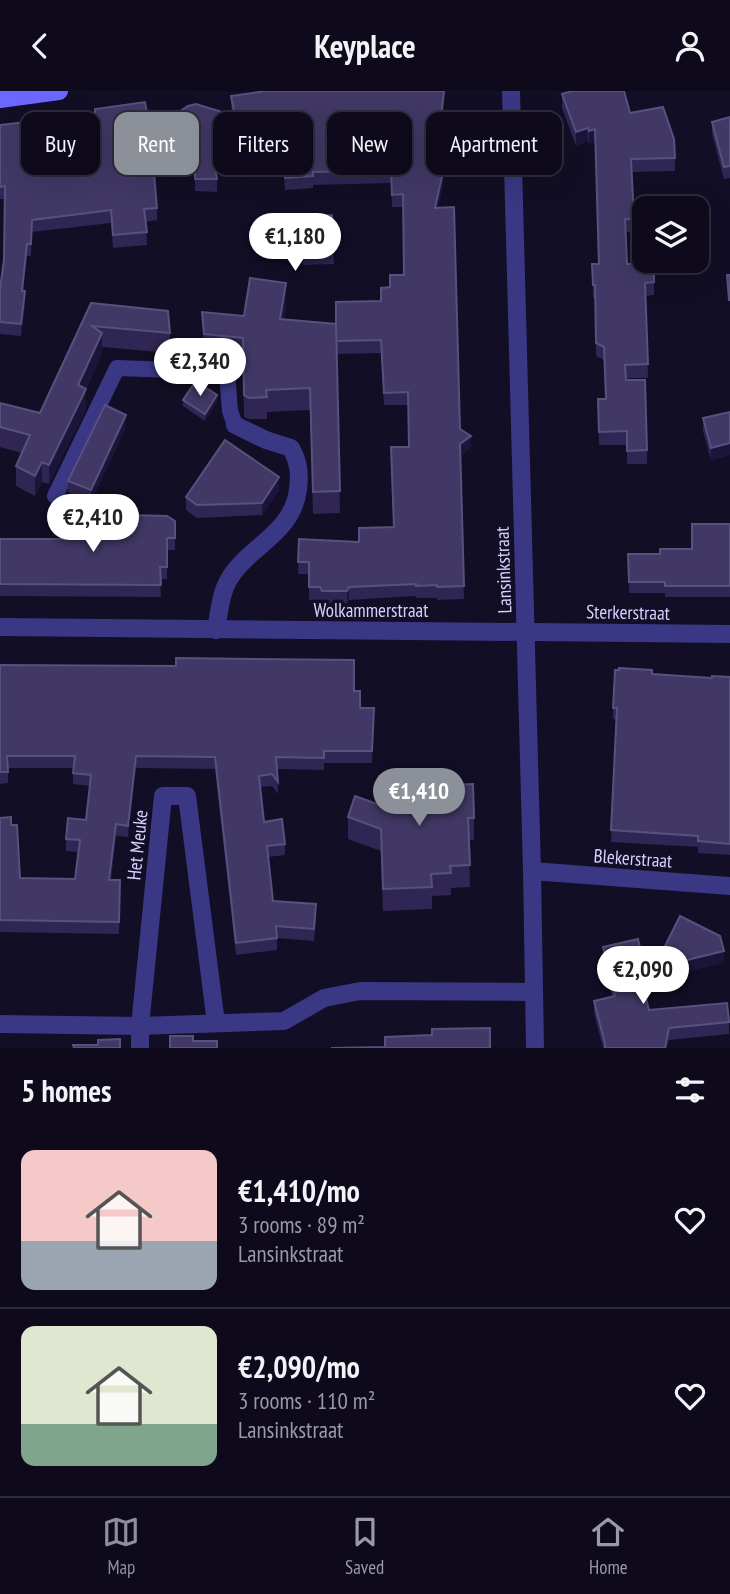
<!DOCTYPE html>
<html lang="en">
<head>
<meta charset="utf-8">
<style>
	body { margin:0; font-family:"PT Sans Narrow",sans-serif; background:#1c1829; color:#f1f3f6; height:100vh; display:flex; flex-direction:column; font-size:26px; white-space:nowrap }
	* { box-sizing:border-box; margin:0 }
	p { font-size:23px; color:#9b9aa3 }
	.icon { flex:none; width:38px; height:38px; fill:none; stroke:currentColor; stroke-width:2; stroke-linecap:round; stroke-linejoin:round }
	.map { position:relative; height:957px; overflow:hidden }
	.drawer { display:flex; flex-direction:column; background:#0e0a1c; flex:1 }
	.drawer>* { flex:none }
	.hud { position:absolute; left:21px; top:21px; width:690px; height:63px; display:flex; gap:14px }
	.buttons { position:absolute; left:632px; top:105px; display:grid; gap:14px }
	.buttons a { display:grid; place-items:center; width:77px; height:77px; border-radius:14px; background:#0e0a1c; box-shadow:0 7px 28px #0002,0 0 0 2px #2e2b3b; font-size:35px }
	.price { position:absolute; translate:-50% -60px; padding:0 16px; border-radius:24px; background:#fff; color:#222; font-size:23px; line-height:46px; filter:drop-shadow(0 2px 4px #0008) }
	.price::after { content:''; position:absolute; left:50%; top:42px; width:21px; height:16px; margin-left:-10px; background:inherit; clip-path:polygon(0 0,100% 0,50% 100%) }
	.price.active { background:#8c9099; color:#fff }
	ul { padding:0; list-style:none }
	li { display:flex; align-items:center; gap:21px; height:175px; padding:0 21px }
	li+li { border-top:2px solid #2e2b3b }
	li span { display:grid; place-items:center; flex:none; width:196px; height:140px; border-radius:14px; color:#555 }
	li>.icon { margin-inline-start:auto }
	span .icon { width:84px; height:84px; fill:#fffc; stroke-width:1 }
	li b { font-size:30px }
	h2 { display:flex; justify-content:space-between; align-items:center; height:84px; padding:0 21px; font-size:30px }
	.chip { padding:0 24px; border-radius:14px; background:#0e0a1c; box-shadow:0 7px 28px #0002,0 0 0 2px #2e2b3b; font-size:24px; line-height:63px }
	.chip.active { background:#8c9099; color:#fff }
	header { display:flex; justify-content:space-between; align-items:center; height:91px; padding:0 21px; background:#0e0a1c; font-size:32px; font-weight:700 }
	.tabs { display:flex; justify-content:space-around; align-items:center; height:98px; border-top:2px solid #2e2b3b; background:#0e0a1c; font-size:19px; color:#9b9aa3 }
	.tabs a { display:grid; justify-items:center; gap:4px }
	.tabs .active { color:#8c9099 }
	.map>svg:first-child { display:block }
</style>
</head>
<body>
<header><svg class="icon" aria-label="back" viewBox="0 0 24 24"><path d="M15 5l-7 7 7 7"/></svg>Keyplace<svg class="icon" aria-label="person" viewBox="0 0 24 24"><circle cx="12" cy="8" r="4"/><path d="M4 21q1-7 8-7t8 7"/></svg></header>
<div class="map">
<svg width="730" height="957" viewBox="0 0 730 957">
	<rect width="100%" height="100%" fill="#120e25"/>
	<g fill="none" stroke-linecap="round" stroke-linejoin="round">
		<polyline stroke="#3a3785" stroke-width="16" points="55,405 117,277 227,281 230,320 235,334"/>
		<g stroke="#3a3785" stroke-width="18">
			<polyline points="0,536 730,543"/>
			<path d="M216 539C219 524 220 505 227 492 245 456 293 444 298 398 300 382 299 372 291 357L266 349 235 334"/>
			<polyline points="532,780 730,795"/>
			<polyline points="0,933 140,935 284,930 324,907 360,900 533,901"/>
			<polyline points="140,957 140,935 163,705 187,705 216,932"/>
		</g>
		<polyline stroke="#3a3785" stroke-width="18" points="511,0 532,780 535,957"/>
		<polyline stroke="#6c68ff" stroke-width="18" points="0,8 59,0"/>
	</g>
	<g fill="#2f2653">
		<polygon points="445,0 441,37 443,56 440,81 443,93 438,117 460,338 471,357 460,365 464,508 437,509 437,507 416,507 416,505 349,509 347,512 322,512 320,509 309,509 309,483 298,483 299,448 359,451 394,436 409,356 408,314 384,314 381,262 337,263 340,422 313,423 310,319 267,321 267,328 249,328 244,326 243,269 204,265 202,221 244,225 286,214 284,229 336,233 381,210 390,196 390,184 404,184 403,116 392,116 391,92 313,94 313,97 285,99 283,72 260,75 258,64 214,71 217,88 217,101 195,100 195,84 154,84 157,117 157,129 146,131 147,154 113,157 111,132 32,141 31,165 27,165 23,200 25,213 21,245 0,243 0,198 4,169 5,108 0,108 0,34 95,23 95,18 148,28 232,24 231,5"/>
		<polygon points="562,3 630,22 675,67 675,80 632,81 634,141 625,141 627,173 654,173 654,204 646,205 648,287 626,287 647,359 647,373 627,373 627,354 599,354 598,308 606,308 604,269 596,265 595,207 593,207 592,173 598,173 595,51 589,53 588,50 576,55 562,17"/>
		<polygon points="730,26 730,87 724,88 712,43 712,31"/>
		<polygon points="332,124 334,173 303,174 301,138"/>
		<polygon points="91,212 170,242 170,262 102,256 102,262 86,298 86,318 49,393 42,391 35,405 16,395 16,375 22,362 0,356 0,312 40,322"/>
		<polygon points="183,309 217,310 205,330 183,315"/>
		<polygon points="730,321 730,364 711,369 703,340 703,327"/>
		<polygon points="126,336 91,411 68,401 68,390"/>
		<polygon points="279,399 262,424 197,427 186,419 186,406"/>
		<polygon points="175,430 175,459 167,459 167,488 160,488 161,506 0,505 0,448 85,448"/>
		<polygon points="730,433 730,506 665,506 665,502 629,502 628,463 660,463 692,458"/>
		<polygon points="0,574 354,600 360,617 374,617 372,672 324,672 324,679 277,678 278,703 272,695 260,696 264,731 285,753 285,764 268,766 273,810 316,825 314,850 277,847 277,859 236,864 215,678 136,677 128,746 116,745 111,789 120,789 119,843 0,841 0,727 11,734 20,787 75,788 78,761 66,760 66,748 86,729 90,695 73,693 73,677 8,677 8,692 0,693"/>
		<polygon points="652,583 712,587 730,586 730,764 698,762 698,756 611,751 617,629 613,628 613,617"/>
		<polygon points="379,685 401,690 448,694 474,727 474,749 469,749 470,796 451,797 451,804 432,805 432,818 383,820 381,760 348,748 348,726 380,714"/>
		<polygon points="603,856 645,891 641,892 649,919 729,931 729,943 669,949 667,957 603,957 594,922 594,910 612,905 603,868"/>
	</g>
	<g fill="#1c1539">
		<polygon points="444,0 445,0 440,49 440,36"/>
		<polygon points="588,37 588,50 576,55 576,41"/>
		<polygon points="595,38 595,51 589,53 589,40"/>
		<polygon points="443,43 443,56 439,93 439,80"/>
		<polygon points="443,81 443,93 435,129 435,117"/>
		<polygon points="27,153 27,165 22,213 22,200"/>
		<polygon points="286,192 286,214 280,250 280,228"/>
		<polygon points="25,200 25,213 21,245 21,233"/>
		<polygon points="102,242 102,262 82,306 86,298 86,318 49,393 49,374 78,294"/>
		<polygon points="217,304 217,310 205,330 205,323"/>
		<polygon points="126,324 126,336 91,411 91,399"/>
		<polygon points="471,345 471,357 460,365 460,353"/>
		<polygon points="730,352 730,364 711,369 711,357"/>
		<polygon points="42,371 42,391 35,405 35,385"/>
		<polygon points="279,386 279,399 262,424 262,412"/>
		<polygon points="349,496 349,509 347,512 347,500"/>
		<polygon points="136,665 136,677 128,746 128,735"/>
		<polygon points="116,733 116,745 109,800 109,789"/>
		<polygon points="724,860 724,872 654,889 654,877"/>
		<polygon points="645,879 645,891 639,893 639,881"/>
		<polygon points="669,937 667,957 665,957"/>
	</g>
	<g fill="#413865" stroke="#58507e" stroke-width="2">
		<polygon points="266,0 444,0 440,36 442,37 443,43 439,80 443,81 435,117 454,116 460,338 471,345 460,353 464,495 437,496 437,494 416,495 416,493 349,496 347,500 322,500 320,496 309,496 309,471 298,471 299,448 359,451 359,437 394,436 391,356 409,356 408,301 384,302 381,249 336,250 336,211 381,210 381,197 390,196 390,184 404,184 403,103 392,104 391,79 313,81 313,85 285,87 283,59 260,63 258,51 212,59 217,88 195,88 195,71 153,71 157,117 144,118 147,141 113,144 111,119 32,129 31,153 27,153 22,200 25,200 21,233 0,231 0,198 4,169 5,95 0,96 0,34 95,23 95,18 145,11 148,28 174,24 188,15 196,13 235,25 231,5"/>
		<polygon points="572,0 624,0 630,22 663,16 674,48 675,67 631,68 634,128 625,128 627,173 654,173 654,191 645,192 648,273 625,274 626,289 645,289 647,359 627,360 627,340 599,341 598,308 606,308 604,256 596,252 595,194 593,194 592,173 599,173 595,38 589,40 588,37 576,41 562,3"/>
		<polygon points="730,26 730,75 724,76 712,31"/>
		<polygon points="332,124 334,160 303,161 301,126"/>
		<polygon points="727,184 730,184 730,209 729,209"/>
		<polygon points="250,187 286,192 280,228 336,233 340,400 313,401 310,297 266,299 267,306 249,307 244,304 243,247 204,243 202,221 244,225"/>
		<polygon points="91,212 168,220 170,242 92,235 102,242 78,294 86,298 49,374 42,371 35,385 16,375 30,344 0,336 0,312 40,322"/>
		<polygon points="196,290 217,304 205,323 183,309"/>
		<polygon points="105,314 126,324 91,399 68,390"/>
		<polygon points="730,321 730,352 711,357 703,327"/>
		<polygon points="225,349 279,386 262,412 197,414 186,406"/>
		<polygon points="89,423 167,425 175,430 175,447 167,447 167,476 160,476 161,494 0,493 0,448 85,448 85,434 89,434"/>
		<polygon points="692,433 730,433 730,495 665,495 665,491 629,491 628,463 660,463 660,458 692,458"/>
		<polygon points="176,567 354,569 354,600 360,600 360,617 374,617 372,660 324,660 324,667 276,666 278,691 272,683 259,685 264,731 282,728 285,753 267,755 273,810 316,813 314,838 276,835 277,847 236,852 215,666 136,665 128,735 116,733 109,789 120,789 119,831 0,829 0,727 11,726 11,734 17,734 20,787 75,788 80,749 66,748 68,727 86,729 91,684 73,682 75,665 7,665 8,681 0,681 0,574 176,575"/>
		<polygon points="619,577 652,579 652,583 712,587 712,585 730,586 730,753 698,750 698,745 611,739 617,617 613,617 615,579 619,579"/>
		<polygon points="379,685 401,685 401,690 448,688 448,694 473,693 474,727 468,727 470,774 450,775 451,782 431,783 432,796 383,798 381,738 348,726 355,705 380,714"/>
		<polygon points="680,825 720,845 724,860 654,877"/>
		<polygon points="638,848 645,879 639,881 649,919 727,912 729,931 669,937 665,957 605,957 605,953 594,910 615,905 603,856"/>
		<polygon points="490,937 490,957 331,957 385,956 385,946 432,944 432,938"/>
		<polygon points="170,945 193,945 193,950 217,950 217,957 170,957"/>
		<polygon points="120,948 120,957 74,957 73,954 98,954 98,949"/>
	</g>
	<g text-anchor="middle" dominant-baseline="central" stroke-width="7" stroke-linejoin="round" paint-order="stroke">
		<g font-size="19" fill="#d7d1ff" stroke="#120e25">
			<text transform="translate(503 479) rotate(-92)">Lansinkstraat</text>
			<text x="371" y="519">Wolkammerstraat</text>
			<text transform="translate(628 521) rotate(1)">Sterkerstraat</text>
			<text transform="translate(137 754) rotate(-84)">Het Meuke</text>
			<text transform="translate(633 767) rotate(4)">Blekerstraat</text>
		</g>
	</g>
</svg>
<div class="buttons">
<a><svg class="icon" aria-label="layers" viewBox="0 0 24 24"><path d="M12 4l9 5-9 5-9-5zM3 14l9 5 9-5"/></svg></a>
</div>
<b class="price" style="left:295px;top:182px">€1,180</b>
<b class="price" style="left:200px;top:307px">€2,340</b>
<b class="price" style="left:93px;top:463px">€2,410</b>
<b class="price active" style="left:419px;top:737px">€1,410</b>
<b class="price" style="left:643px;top:915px">€2,090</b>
<div class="hud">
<a class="chip">Buy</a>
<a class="chip active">Rent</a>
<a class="chip">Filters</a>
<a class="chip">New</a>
<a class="chip">Apartment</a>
</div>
</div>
<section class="drawer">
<h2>5 homes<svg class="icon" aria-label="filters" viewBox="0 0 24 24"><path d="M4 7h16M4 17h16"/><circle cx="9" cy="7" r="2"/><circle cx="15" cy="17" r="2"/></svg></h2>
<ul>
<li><span style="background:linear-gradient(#f6c9c9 65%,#9aa5b1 0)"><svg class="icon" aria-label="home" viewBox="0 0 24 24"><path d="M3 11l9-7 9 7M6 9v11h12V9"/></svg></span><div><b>€1,410/mo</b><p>3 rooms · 89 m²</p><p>Lansinkstraat</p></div><svg class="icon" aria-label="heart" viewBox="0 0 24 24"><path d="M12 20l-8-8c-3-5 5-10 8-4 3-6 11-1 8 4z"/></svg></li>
<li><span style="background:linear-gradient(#dfe7d0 70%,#7fa58c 0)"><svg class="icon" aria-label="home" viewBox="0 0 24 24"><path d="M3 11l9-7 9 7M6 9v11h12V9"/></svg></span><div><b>€2,090/mo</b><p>3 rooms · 110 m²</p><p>Lansinkstraat</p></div><svg class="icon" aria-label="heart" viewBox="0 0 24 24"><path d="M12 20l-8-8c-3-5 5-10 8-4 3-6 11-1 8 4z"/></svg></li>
</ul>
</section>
<nav class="tabs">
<a class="active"><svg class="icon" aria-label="map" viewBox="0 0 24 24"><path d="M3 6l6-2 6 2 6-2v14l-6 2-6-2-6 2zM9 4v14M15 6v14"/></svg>Map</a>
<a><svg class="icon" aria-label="saved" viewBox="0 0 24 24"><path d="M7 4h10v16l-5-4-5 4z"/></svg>Saved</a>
<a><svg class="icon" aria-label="home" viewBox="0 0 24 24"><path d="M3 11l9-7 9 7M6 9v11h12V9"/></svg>Home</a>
</nav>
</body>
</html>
